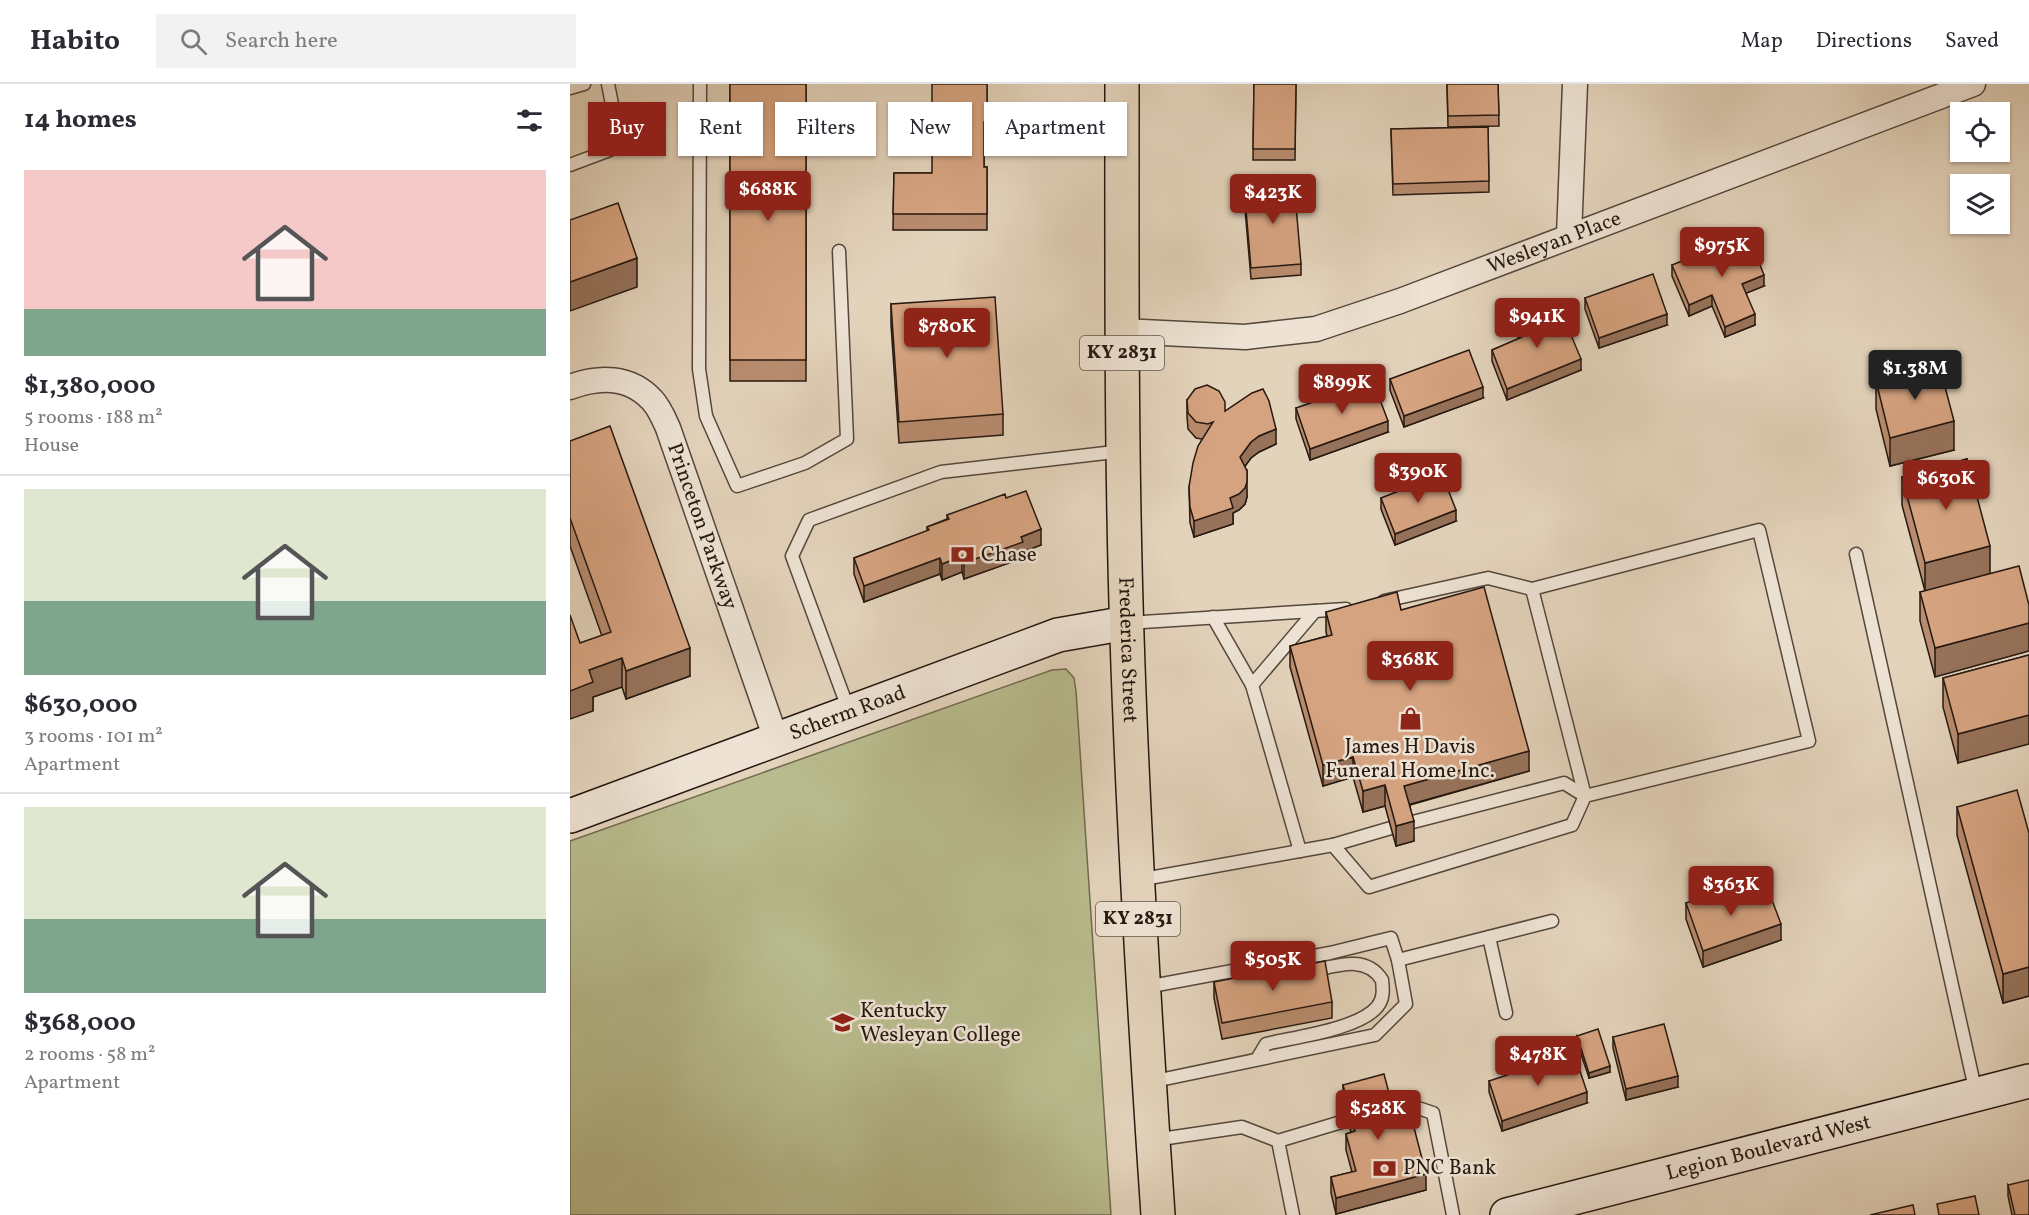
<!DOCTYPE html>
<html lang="en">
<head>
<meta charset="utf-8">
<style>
	body { margin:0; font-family:Vollkorn,serif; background:#f2f2f3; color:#2b2b33; height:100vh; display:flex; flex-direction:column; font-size:22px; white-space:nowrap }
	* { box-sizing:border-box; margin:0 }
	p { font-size:20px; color:#7c7c81 }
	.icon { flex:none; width:33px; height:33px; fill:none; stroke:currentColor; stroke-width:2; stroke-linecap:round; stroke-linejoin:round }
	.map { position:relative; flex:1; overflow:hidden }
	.drawer { display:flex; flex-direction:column; background:#fff; width:570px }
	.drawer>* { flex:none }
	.banner { position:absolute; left:18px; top:18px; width:570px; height:54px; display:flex; gap:12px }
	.tools { position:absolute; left:1380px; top:18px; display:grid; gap:12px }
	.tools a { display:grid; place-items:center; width:60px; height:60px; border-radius:0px; background:#fff; box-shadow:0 2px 4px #0004; font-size:30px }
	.price { position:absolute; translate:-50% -51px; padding:0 14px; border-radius:6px; background:#8f2418; color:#fff; font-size:20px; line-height:39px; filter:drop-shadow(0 2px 3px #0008) }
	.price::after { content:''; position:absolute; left:50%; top:36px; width:18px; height:14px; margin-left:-9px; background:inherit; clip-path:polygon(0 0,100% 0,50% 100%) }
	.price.active { background:#222; color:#fff }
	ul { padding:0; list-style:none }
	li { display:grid; align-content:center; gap:12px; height:318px; padding:0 24px }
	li+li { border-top:2px solid #e1e1e2 }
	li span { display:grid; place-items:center; height:186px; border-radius:0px; color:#555 }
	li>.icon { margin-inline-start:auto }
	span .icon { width:108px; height:108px; fill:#fffc; stroke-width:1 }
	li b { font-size:26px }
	h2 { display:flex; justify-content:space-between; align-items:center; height:72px; padding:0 24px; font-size:26px }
	.chip { padding:0 21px; border-radius:0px; background:#fff; box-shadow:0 2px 4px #0004; font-size:21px; line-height:54px }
	.chip.active { background:#8f2418; color:#fff }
	header { display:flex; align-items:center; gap:36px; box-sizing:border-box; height:84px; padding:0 30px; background:#fff; border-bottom:2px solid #e1e1e2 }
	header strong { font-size:28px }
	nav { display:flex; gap:33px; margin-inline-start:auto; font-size:21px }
	.search { width:420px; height:54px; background:#f2f2f3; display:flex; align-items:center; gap:15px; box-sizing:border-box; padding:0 21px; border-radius:0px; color:#7c7c81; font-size:22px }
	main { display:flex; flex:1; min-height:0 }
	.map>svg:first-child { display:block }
</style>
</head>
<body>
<header>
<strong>Habito</strong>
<div class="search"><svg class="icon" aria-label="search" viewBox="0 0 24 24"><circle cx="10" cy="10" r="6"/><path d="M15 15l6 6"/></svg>Search here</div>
<nav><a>Map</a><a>Directions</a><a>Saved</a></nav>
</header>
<main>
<section class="drawer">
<h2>14 homes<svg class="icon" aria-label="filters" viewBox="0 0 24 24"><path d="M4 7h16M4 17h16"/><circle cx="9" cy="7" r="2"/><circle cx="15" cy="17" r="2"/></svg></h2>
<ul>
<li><span style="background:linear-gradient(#f6c9c9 75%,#7fa58c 0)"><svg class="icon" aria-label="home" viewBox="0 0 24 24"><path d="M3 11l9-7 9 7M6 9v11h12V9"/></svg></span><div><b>$1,380,000</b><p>5 rooms · 188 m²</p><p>House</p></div></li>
<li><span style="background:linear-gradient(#dfe7d0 60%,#7fa58c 0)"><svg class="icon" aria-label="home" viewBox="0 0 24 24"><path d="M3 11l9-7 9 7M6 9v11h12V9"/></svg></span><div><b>$630,000</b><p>3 rooms · 101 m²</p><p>Apartment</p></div></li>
<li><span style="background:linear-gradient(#dfe7d0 60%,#7fa58c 0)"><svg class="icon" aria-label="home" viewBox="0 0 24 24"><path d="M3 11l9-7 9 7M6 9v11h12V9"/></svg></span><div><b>$368,000</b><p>2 rooms · 58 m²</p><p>Apartment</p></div></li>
</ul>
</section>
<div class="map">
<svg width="1459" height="1131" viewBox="0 0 1459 1131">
	<rect width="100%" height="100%" fill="#e3d3bb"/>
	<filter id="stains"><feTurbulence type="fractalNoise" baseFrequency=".00333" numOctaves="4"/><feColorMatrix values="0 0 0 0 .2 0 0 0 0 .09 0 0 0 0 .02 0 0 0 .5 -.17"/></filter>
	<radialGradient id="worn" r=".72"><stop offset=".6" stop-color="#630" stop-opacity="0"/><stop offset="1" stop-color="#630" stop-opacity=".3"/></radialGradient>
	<polygon fill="#b8bb8d" stroke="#6f6a4f" stroke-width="1.5" points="496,585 504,594 506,607 541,1131 0,1131 0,757 482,586"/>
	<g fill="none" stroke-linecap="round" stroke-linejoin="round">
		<defs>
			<g id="lane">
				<polyline points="130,0 129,285 136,332 167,402 235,379 277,355 269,167"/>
				<polyline points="0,4 14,0"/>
				<polyline points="0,81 40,66 47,46 38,0"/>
				<polyline points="1286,470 1406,1009"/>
				<polyline points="814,517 918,494 962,505"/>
				<polyline points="643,533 682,601"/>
				<polyline points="557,539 776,525"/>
				<polyline points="279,627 222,472 239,436 371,388 553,367"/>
				<polyline points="839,739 994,699 1015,712"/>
				<polyline points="763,761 799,803 1002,741 1015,712 1239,657 1189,446 962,505 1015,712"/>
				<polyline points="730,767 682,601 745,527"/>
				<polyline points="568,796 763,761 821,744"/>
				<polyline points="919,853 936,929"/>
				<polyline points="828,876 982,837"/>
				<polyline points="576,903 760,869 821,854 828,876 836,920 805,951 580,998"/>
				<path d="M687 975 696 960C725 953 789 945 807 923 814 915 813 905 812 896 796 870 766 882 742 887"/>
				<polyline points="818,1023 833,1019 863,1029 883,1131"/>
				<polyline points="584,1056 672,1043 708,1057 723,1131"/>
				<polyline points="708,1057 778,1036"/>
			</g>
			<g id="street">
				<polyline points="999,152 1005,0"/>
				<path id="s1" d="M552 247 675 253 746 245 830 217 1403 0"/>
				<path id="s2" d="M0 303C29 292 60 292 82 316 89 323 94 335 98 344L206 655"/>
			</g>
			<g id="secondary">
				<path id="s3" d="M0 732 488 551 557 539"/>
				<path id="s4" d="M937 1131 1459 997"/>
			</g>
			<g id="primary">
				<path id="s5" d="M552 0C552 184 551 368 557 552 563 745 575 938 588 1131"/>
			</g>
		</defs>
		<use href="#lane" stroke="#55473c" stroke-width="15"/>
		<use href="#street" stroke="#55473c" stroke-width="27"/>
		<use href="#secondary" stroke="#261811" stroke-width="36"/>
		<use href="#primary" stroke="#261811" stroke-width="36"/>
		<use href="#lane" stroke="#ede2d3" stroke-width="12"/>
		<use href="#street" stroke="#ede2d3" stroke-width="24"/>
		<use href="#secondary" stroke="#ede2d3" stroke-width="33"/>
		<use href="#primary" stroke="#e3d3bb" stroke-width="33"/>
	</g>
	<g fill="#b88c6e" stroke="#261811" stroke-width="1.5">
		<rect x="160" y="0" width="76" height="297"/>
		<polygon points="417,0 417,54 414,53 414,83 417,83 417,146 323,146 324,89 362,89"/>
		<polygon points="684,0 726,0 725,76 683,76"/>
		<polygon points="877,0 928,0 929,42 878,43"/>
		<polygon points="918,43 919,108 823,111 821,45"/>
		<polygon points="674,103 731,180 731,191 681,195 674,114"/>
		<polygon points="1102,181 1194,202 1176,209 1185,241 1155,253 1142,222 1119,232 1102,192"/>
		<polygon points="1015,214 1097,241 1029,264 1015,225"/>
		<polygon points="321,220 433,330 433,351 329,359 321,241"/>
		<polygon points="947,239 1011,286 937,316 922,277 922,266 949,255 947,250"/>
		<polygon points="820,295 913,314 834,343 820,306"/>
		<polygon points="1306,297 1384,366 1320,382 1306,325"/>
		<polygon points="617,316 655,327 706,360 689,368 681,374 675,382 677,413 675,420 669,426 663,429 663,440 624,453 620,439 619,403 632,355 626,354 618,345 617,332"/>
		<polygon points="726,324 818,348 740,376 726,335"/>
		<polygon points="0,357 120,592 56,615 52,603 23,613 23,627 10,559 32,552 0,462"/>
		<polygon points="1397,375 1365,593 1350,537 1350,508 1355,507 1332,421 1332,393"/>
		<polygon points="436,414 471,461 453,468 453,474 394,495 392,488 372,496 370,490 294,518 284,490 284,474 357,447 357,443 377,435 377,431"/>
		<polygon points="811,414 886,437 825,461 811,425"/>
		<polygon points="831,526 959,687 840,721 844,757 826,762 815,722 793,728 783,693 753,702 720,583 720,562 757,552 756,548 756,528"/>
		<polygon points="1459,571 1388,679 1373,623 1373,594"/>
		<polygon points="1387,723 1459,749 1459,912 1433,919 1387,751"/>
		<polygon points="1116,819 1167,819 1211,856 1133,883 1116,835"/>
		<polygon points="644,898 762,918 762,934 652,955 644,914"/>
		<polygon points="1007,952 1040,988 1019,994 1007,958"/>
		<polygon points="1043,953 1108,1003 1056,1016 1043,964"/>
		<polygon points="919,997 1017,1019 932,1047 919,1008"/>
		<polygon points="773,1001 826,1036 856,1106 766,1130 761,1109 761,1093 782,1088 776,1066 776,1050 781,1048 773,1017"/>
		<polygon points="1438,1101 1459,1131 1442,1131 1438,1112"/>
	</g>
	<g fill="#96725a" stroke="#261811" stroke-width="1.5">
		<polygon points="67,174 67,203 0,227 0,198"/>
		<polygon points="1194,191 1194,202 1172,211 1172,200"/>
		<polygon points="1142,211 1142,222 1119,232 1119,221"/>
		<polygon points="1097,230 1097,241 1029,264 1029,254"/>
		<polygon points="1185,230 1185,241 1155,253 1155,243"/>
		<polygon points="1011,275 1011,286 937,316 937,305"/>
		<polygon points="913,303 913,314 834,343 834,332"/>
		<polygon points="818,337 818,348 740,376 740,365"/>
		<polygon points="1384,337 1384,366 1320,382 1320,354"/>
		<polygon points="706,345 706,360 689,368 681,374 670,389 670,373 681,358 689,352"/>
		<polygon points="677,387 677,413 675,420 669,426 663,429 663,440 624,453 624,437 660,414"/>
		<polygon points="886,426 886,437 825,461 825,450"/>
		<polygon points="471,445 471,461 453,468 453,474 394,495 394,479 451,453"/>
		<polygon points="1420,462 1420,491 1355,508 1355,479"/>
		<polygon points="392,472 392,488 372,496 372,480"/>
		<polygon points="370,474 370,490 294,518 294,502"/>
		<polygon points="1459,539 1459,567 1365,593 1365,564"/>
		<polygon points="120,564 120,592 56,615 56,587"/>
		<polygon points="52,574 52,603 23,613 23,627 0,635 0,607 19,586"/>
		<polygon points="1459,631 1459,660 1388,679 1388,650"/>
		<polygon points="959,667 959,687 834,722 834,702"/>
		<polygon points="783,673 783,693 753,702 753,681"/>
		<polygon points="815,701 815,722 793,728 793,707"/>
		<polygon points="844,737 844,757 826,762 826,742"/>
		<polygon points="1211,840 1211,856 1133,883 1133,867"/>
		<polygon points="1459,883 1459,912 1433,919 1433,890"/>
		<polygon points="1040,982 1040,988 1019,994 1019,989"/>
		<polygon points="1108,992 1108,1003 1056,1016 1056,1005"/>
		<polygon points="1017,1008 1017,1019 932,1047 932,1037"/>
		<polygon points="856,1090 856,1106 766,1130 766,1114"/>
	</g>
	<g fill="#d6a380" stroke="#261811" stroke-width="1.5">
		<rect x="160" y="0" width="76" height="276"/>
		<polygon points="362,0 417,0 417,38 414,38 414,83 417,83 417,130 323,130 324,89 362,89"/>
		<polygon points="684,0 726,0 725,65 683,65"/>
		<polygon points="877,0 928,0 929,31 878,32"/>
		<polygon points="918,43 919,97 823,100 821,45"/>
		<polygon points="724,98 731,180 681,184 674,103"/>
		<polygon points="48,119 67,174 0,198 0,136"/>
		<polygon points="1178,151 1194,191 1172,200 1185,230 1155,243 1142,211 1119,221 1102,181"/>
		<polygon points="1083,190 1097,230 1029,254 1015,214"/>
		<polygon points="425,213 433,330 329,338 321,220"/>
		<polygon points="989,222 1011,275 937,305 922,266 952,253 947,239"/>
		<polygon points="899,266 913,303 834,332 820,295"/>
		<polygon points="1369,280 1384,337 1320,354 1306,297"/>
		<polygon points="803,297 818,337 740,365 726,324"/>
		<polygon points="637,301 649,307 655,318 655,327 682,309 693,305 699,317 706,345 689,352 681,358 670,373 677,387 677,398 675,404 669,410 660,414 663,424 624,437 620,423 619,403 623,379 628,362 643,338 638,340 626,338 618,329 617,316 625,305"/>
		<polygon points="40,342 120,564 56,587 52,574 19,586 23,598 0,607 0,531 10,559 41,548 0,434 0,357"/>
		<polygon points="1397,375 1420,462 1355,479 1332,393"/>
		<polygon points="872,390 886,426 825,450 811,414"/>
		<polygon points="456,407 471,445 451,453 453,458 394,479 392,472 372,480 370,474 294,502 284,474 359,446 357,443 379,435 377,431 435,410 436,414"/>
		<polygon points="1449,482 1459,521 1459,539 1365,564 1350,508"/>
		<polygon points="914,503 959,667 834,702 844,737 826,742 815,701 793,707 783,673 753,681 720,562 762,551 756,528 827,508 831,526"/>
		<polygon points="1459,571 1459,631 1388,650 1373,594"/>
		<polygon points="1447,706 1459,749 1459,883 1433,890 1387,723"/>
		<polygon points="1162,803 1167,819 1199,808 1211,840 1133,867 1116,819"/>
		<polygon points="755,877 762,918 652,939 644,898"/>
		<polygon points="1094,940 1108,992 1056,1005 1043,953"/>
		<polygon points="1028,945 1040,982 1019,989 1007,952"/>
		<polygon points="1004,969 1017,1008 932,1037 919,997"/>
		<polygon points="814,990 826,1036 841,1032 856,1090 766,1114 761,1093 786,1087 776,1050 785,1047 773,1001"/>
		<polygon points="1459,1096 1459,1131 1445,1131 1438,1101"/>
		<polygon points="1405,1112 1409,1131 1369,1131 1367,1120"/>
		<polygon points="1343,1121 1345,1131 1300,1131"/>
	</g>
	<defs>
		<symbol id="bank-bare" viewBox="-9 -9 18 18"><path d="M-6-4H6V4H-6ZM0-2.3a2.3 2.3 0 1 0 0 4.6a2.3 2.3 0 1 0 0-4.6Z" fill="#8f2418" stroke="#ede2d3" stroke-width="2.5" paint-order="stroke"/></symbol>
		<symbol id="shop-bare" viewBox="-9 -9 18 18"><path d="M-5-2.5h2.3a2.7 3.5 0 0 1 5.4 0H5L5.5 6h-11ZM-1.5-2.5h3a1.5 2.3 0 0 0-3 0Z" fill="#8f2418" stroke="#ede2d3" stroke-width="2.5" paint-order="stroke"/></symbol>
		<symbol id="university-bare" viewBox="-9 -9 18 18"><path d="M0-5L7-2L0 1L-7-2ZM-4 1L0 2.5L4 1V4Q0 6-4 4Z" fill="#8f2418" stroke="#ede2d3" stroke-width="2.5" paint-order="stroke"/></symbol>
	</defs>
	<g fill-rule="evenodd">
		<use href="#bank-bare" x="376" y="454" width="33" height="33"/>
		<use href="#shop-bare" x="824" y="618" width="33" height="33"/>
		<use href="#university-bare" x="256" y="922" width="33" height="33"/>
		<use href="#bank-bare" x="798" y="1068" width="33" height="33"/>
	</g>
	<g text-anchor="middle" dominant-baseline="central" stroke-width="5" stroke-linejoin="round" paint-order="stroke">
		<g fill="#ede2d3" stroke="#62554b" stroke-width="1.5">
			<rect x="510" y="252" width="84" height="34" rx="4.5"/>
			<rect x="526" y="818" width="84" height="34" rx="4.5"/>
		</g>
		<g font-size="20" font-weight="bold" fill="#261811">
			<text x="552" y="269">KY 2831</text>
			<text x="568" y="835">KY 2831</text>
		</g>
		<g font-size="21" fill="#261811" stroke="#ede2d3">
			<text stroke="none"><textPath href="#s1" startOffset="448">Wesleyan Place</textPath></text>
			<text stroke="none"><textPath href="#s2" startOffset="225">Princeton Parkway</textPath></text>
			<text stroke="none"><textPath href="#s5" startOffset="566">Frederica Street</textPath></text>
			<text stroke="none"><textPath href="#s3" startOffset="296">Scherm Road</textPath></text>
			<text stroke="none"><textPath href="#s4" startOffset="270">Legion Boulevard West</textPath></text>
		</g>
		<g font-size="21" fill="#261811" stroke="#ede2d3" text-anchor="start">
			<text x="411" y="471">Chase</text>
			<text x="840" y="663" text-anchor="middle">James H Davis<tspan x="840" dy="24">Funeral Home Inc.</tspan></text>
			<text x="290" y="927">Kentucky<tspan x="290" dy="24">Wesleyan College</tspan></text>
			<text x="833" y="1084">PNC Bank</text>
		</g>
	</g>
	<rect width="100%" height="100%" filter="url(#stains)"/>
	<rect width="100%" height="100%" fill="url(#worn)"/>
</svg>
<div class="tools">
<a><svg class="icon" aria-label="locate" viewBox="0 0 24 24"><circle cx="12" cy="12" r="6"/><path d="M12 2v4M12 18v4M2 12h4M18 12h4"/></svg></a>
<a><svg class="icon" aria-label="layers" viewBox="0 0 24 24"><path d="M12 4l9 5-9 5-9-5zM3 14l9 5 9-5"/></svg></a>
</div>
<b class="price" style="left:198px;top:138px">$688K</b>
<b class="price" style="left:703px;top:141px">$423K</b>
<b class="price" style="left:1152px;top:194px">$975K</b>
<b class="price" style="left:967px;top:265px">$941K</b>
<b class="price" style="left:377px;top:275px">$780K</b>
<b class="price active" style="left:1345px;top:317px">$1.38M</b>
<b class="price" style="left:772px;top:331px">$899K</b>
<b class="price" style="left:848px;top:420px">$390K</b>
<b class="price" style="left:1376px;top:427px">$630K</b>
<b class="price" style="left:840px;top:608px">$368K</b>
<b class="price" style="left:1161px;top:833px">$363K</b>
<b class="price" style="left:703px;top:908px">$505K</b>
<b class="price" style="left:968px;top:1003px">$478K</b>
<b class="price" style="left:808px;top:1057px">$528K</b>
<div class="banner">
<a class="chip active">Buy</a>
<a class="chip">Rent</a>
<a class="chip">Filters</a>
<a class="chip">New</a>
<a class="chip">Apartment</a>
</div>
</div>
</main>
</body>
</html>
